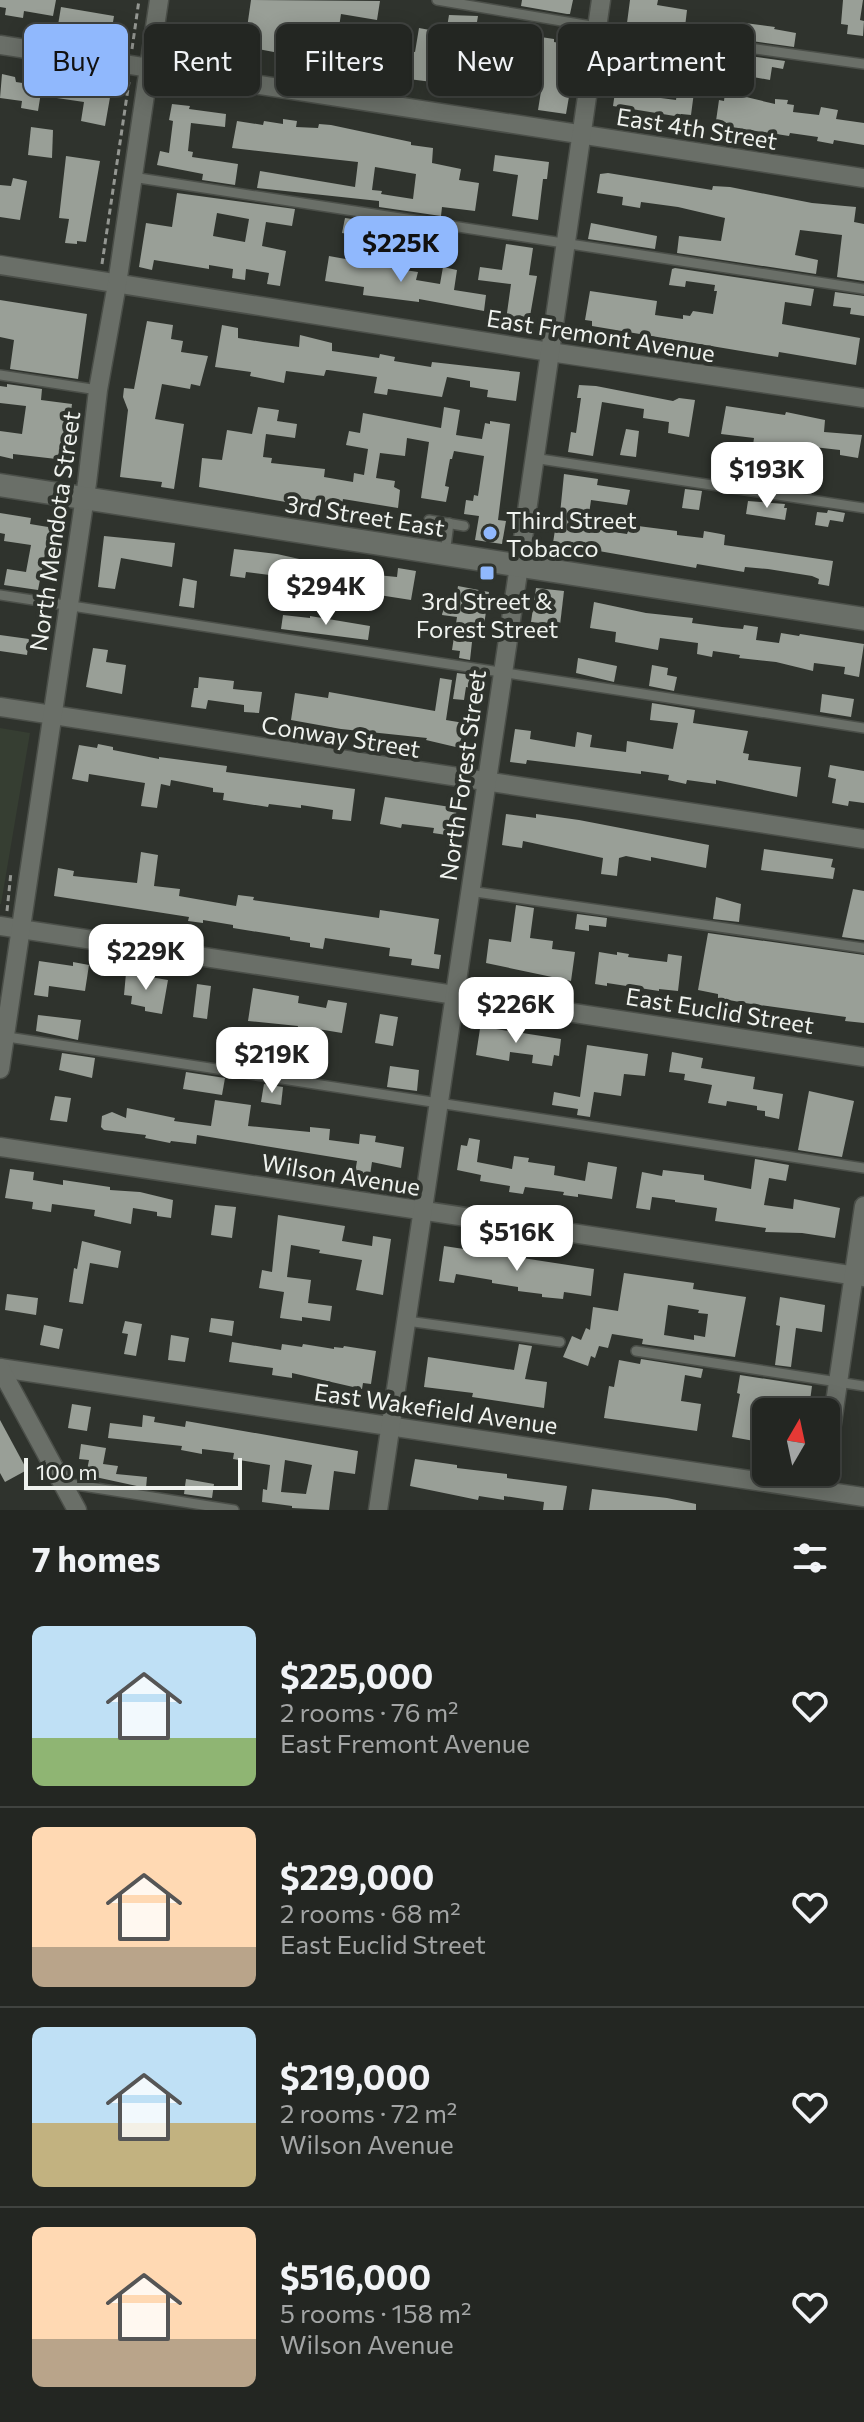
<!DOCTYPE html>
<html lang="en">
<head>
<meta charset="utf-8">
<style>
	body { margin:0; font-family:Commissioner,sans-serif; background:#2f322f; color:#f1f3f6; height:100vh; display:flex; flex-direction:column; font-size:30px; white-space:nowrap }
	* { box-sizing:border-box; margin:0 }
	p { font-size:26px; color:#a3a5a5 }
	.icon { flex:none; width:44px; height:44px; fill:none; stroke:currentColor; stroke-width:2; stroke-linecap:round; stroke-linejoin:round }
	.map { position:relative; height:1510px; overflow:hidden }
	.details { display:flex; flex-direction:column; background:#232622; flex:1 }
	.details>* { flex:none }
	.banner { position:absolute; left:24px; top:24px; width:816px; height:72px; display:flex; gap:16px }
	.needle { width:52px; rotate:9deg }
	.fabs { position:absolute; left:752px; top:1398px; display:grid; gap:16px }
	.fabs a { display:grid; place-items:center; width:88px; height:88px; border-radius:12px; background:#232622; box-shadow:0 4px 20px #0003,0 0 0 2px #404340; font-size:40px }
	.scale { position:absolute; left:24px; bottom:20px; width:218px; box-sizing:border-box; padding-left:8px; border:4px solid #eff2ee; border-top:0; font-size:22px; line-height:28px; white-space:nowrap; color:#eff2ee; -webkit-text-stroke:6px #2f332d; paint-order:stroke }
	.price { position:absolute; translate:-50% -68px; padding:0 18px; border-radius:16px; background:#fff; color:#222; font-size:26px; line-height:52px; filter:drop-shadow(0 2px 4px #0008) }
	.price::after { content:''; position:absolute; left:50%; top:48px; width:24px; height:18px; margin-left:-12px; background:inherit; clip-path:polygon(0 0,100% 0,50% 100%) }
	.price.active { background:#90b8fd; color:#111 }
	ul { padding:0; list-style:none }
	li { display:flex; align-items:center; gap:24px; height:200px; padding:0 32px }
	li+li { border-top:2px solid #404340 }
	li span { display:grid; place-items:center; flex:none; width:224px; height:160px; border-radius:12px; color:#555 }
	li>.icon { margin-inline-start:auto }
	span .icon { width:96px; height:96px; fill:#fffc; stroke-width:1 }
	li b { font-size:34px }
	h2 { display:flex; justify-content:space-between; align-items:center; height:96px; padding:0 32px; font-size:34px }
	.tag { padding:0 28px; border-radius:12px; background:#232622; box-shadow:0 4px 20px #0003,0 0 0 2px #404340; font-size:28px; line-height:72px }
	.tag.active { background:#90b8fd; color:#111 }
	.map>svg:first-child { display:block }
</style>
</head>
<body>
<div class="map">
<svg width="864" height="1510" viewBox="0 0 864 1510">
	<rect width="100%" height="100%" fill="#2f332d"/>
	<polygon fill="#363e32" points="0,728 30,733 1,904 0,904"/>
	<g fill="#999f97" fill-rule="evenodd">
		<polygon points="0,0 56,0 53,16 24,11 23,18 5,15 6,8 0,7"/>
		<polygon points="251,0 380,1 377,20 341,14 337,40 415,52 419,28 446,33 449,15 478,16 470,64 508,68 509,62 522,64 526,46 533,47 534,36 554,39 554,42 565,44 562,84 571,85 566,114 538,110 543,79 516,75 513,86 501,83 498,92 481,90 482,86 457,82 456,85 345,71 346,64 315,59 314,64 295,61 295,56 253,48 254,43 245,42"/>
		<polygon points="522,0 573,0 570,14 567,14 521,6"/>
		<polygon points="630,0 658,0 657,5 687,10 685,27 663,24 662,28 627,23"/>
		<polygon points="843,0 863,0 860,20 864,21 863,36 847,34 848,25 841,24"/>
		<polygon points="61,7 114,16 110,40 57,31"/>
		<polygon points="737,22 775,27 774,29 796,33 794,47 737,39 735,38"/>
		<polygon points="193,27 221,31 218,50 190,46"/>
		<polygon points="628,46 699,54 691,115 681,114 681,117 613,106 615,92 676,100 680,70 622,62 624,47"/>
		<polygon points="735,54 785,61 783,69 772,67 770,80 753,77 754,73 732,69"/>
		<polygon points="2,74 15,77 16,82 42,86 38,111 21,108 22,101 0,98"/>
		<polygon points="53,80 84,85 85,80 112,86 105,126 81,121 84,102 50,97"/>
		<polygon points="725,92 775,104 775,99 788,100 787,104 794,105 793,112 819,115 821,107 838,110 836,119 864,123 864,145 834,140 833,144 817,141 818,137 790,133 789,136 724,126 724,122 716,121 719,100 724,101"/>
		<polygon points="172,104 190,106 189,109 226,114 225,127 191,123 188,151 193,152 192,157 238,164 235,185 202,180 203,174 157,165 160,151 169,153 173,121 169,120"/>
		<path d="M283 119 297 121 296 127 318 128 319 124 331 125 411 142V145L433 148 432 163 461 169 459 180 479 183 475 211 442 207 441 216 379 207V201L257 188 260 171 355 187 358 162 232 148 237 121 263 125 264 121 283 124ZM375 167 416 174 413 199 381 194 382 191 372 190Z"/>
		<polygon points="31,127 53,130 52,158 28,155"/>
		<polygon points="495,155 549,162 547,179 543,179 538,220 512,216 518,175 493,171"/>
		<polygon points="66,156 100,161 86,242 77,241 77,244 65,243 69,219 59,218"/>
		<polygon points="608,173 712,190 713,186 730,187 812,203 856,207 854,222 864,224 864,281 837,277 842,235 800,230 795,255 818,260 816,274 677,253 679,236 721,241 725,218 678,207 641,202 640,208 622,205 623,197 597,193 600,174"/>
		<polygon points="13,178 27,181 20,220 0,217 0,185 11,186"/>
		<path d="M177 193 295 209 292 226 266 222 262 246 286 251 280 286 267 284 269 273 246 269 245 280 232 278 233 269 209 265V269L154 260 152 270 139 267 146 223 172 227ZM217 213 249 219 245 242 213 236Z"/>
		<polygon points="345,218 388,224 385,240 342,233"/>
		<polygon points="591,223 657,236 655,249 588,239"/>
		<polygon points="506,244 533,248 529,275 537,276 529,322 506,320 511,284 478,280 480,267 502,270"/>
		<polygon points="329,256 351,260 350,262 418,272 416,280 440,284 443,267 457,270 454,290 486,295 484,311 419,299 419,302 363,295 364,287 325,281"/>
		<polygon points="675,268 814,289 811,306 785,302 782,324 860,338 856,365 779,352 778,357 759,354 592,326 592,321 585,320 590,291 657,301 655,315 683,319 683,315 690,316 693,311 713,314 717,291 714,291 715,285 686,281 685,287 669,285 672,269"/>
		<polygon points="835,292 864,296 864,316 850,314 851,308 833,306"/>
		<polygon points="0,300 87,314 78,379 10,369 14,340 0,337"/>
		<polygon points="147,321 173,325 171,339 183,341 181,352 208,356 200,386 191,384 190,389 162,384 155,419 184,424 174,489 161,487 162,482 120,477 128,410 123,397 124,388 134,389"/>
		<polygon points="222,325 238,328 238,338 263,342 299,347 300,335 332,343 332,351 379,358 380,354 395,357 394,361 431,367 432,362 520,372 516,401 487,397 488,390 470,387 470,381 447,377 442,397 388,389 387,395 374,393 377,377 328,370 326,370 324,376 286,371 284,383 250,376 251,372 215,367"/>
		<polygon points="7,384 42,389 41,400 72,404 65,460 13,454 13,459 0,456 0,431 22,434 26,406 0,403 0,386 7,387"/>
		<polygon points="579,385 596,386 673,401 679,398 695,400 689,437 668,433 669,422 643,418 644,409 602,402 593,456 568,452 571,432 576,433 581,398 577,398"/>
		<polygon points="726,406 785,415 786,412 825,420 824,432 862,435 858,458 840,455 840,450 796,445 787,489 772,486 777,450 753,445 754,438 721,434"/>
		<polygon points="258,407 279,410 277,421 297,424 295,438 266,434 263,457 272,458 271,463 325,469 324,477 353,482 354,473 364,475 368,449 346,445 349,431 360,433 363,413 441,428 444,407 460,410 456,435 482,439 485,423 490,424 490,421 510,424 498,520 506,521 502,544 475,540 479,516 464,514 466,500 473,501 474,495 478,496 484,456 454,451 452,459 450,459 445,486 449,487 446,502 421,498 429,442 407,438 405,456 380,453 376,478 395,481 394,487 400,490 398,508 343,499 342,505 309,500 309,506 199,487 202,458 222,460 227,430 252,434"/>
		<polygon points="626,429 639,431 636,457 620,455"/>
		<polygon points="564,474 598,479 597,485 630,490 627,505 591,500 587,528 627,534 630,525 677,531 677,535 703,538 704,531 721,534 725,535 724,545 833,561 829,586 818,584 819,579 812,576 768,569 745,567 744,572 697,564 696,568 553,543 556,523 559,524"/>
		<polygon points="685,489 702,491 699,510 682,508"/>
		<polygon points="748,501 785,504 784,508 787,508 785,520 746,514"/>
		<polygon points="828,510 845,513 843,522 830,520 828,527 815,525 817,512 827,513"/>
		<polygon points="0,513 31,518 30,524 54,528 49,555 45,554 38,590 4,585 7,569 26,572 31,545 4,541 5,534 0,533"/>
		<polygon points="104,536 175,543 172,567 121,558 115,589 98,587"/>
		<polygon points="234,549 277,554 366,574 397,577 398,568 416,571 411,600 379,595 378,602 351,600 284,587 285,577 246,572 245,578 230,576"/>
		<polygon points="183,578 197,581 194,608 179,606"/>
		<polygon points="458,586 489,592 484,625 474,624 470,660 459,658 460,651 452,650 457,617 442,615 444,602 455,604"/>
		<polygon points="536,588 564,591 560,625 531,622"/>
		<polygon points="594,602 646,613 693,618 692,623 722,627 743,629 744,625 758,627 756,640 779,643 781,633 799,636 800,634 864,644 859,677 844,674 845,667 814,663 813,671 776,662 739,658 740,655 713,651 712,657 697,654 698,643 660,638 658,650 615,642 616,632 590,628"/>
		<polygon points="283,615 310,618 310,616 370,626 368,640 281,629"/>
		<polygon points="0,635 29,639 27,655 0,651"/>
		<polygon points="93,648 108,650 106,662 126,665 122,694 86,687"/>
		<polygon points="578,658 617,666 614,682 576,673"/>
		<polygon points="652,665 668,668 667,675 677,677 674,691 649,686"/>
		<polygon points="457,673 473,675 472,688 466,687 464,700 453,699"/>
		<polygon points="199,677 234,681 233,689 262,692 259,713 244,712 244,705 208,700 206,709 191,707 194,688 198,688"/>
		<polygon points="440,678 452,680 446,720 464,723 460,748 426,740 427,738 341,729 291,720 295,693 328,698 329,692 435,711"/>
		<polygon points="822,694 854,699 851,717 820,712"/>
		<polygon points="652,703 695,710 693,723 748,731 743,753 749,754 748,760 801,767 797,797 716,780 716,784 687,780 686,784 668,780 669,775 641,771 641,774 527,760 526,764 510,762 515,729 531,731 530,739 575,747 577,732 592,735 590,747 626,752 627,741 673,749 678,723 650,720"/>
		<polygon points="98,744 113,747 113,750 159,759 159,757 227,766 226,772 355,789 351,821 332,819 333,810 301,805 301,808 269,804 268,807 223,800 224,793 213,792 213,788 171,780 170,786 161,784 157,808 141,806 145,783 89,774 88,782 72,779 79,745 97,748"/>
		<polygon points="830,765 864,771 864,803 849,801 848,806 832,803 836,779 828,777"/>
		<polygon points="385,797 457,808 453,836 433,833 434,828 402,824 401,828 380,824"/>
		<polygon points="506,814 536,818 536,814 579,820 709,845 706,868 651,857 651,861 626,856 619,858 617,876 601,874 603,858 523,841 522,848 502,845"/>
		<polygon points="764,849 833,859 831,867 835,868 833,879 761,870"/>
		<polygon points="141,852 158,855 154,886 180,889 179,896 236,906 238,895 254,897 253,900 379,918 380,910 439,919 434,954 441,955 439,969 411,965 412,959 389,956 390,948 325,938 323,949 310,947 310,943 290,940 290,937 233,928 233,925 203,920 203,923 188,921 189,917 54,896 58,868 74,871 73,876 137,883"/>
		<polygon points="853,889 864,891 864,940 842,937"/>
		<polygon points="716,897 741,904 739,922 713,919"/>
		<polygon points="516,905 534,908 530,938 553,941 552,949 575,952 571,981 486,963 489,939 511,942"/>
		<polygon points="577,914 607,918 606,927 589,925 589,931 575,929"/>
		<polygon points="708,933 864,955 864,1023 845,1021 846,1017 745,1003 718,998 718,994 698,990"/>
		<polygon points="599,952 617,955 617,952 629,954 628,957 667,962 668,954 682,956 678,991 659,989 659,991 607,983 607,986 595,984"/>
		<polygon points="39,961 73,966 73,962 89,965 85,991 49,986 48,997 34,995"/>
		<polygon points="126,973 168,980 162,1014 145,1011 145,1007 131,1004 132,996 124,995"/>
		<polygon points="197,984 211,986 207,1019 193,1017"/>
		<polygon points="253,988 299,996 298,1003 326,1008 328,1000 347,1003 342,1033 318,1029 317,1035 315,1035 309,1068 287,1064 285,1072 241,1063 244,1048 274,1053 275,1049 293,1052 298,1026 248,1021"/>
		<polygon points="380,1014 398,1017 393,1046 375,1043"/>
		<polygon points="38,1015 81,1020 78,1040 36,1031"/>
		<polygon points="481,1022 497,1024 496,1029 561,1039 559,1056 554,1055 552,1066 532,1063 533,1055 510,1052 509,1061 476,1055"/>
		<polygon points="587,1045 648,1054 645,1076 624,1074 621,1096 594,1092 590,1117 577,1115 578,1109 552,1105 554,1092 580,1097"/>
		<polygon points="672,1052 703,1058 701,1068 755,1077 753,1089 783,1094 779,1119 765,1116 765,1111 757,1110 757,1106 727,1101 726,1106 708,1103 712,1085 684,1080 685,1074 669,1072"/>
		<polygon points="62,1053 95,1058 92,1078 59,1070"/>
		<polygon points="390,1066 419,1070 417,1091 387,1087"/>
		<polygon points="186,1072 225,1078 222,1095 183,1089"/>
		<polygon points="264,1084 283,1087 281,1105 261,1102"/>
		<polygon points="809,1091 854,1101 842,1157 798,1150"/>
		<polygon points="55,1096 71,1098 67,1122 50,1120"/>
		<polygon points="215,1100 251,1105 248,1126 310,1132 310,1127 330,1129 329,1140 359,1144 360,1134 376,1136 375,1142 404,1147 401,1168 372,1162 370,1175 355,1173 357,1161 197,1135 196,1144 171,1141 170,1143 145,1138 146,1135 104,1130 101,1127 102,1116 112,1112 126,1118 127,1108 175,1118 174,1121 211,1126"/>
		<polygon points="469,1138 480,1140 477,1162 512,1169 514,1156 529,1158 528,1162 555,1166 554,1175 585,1181 588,1162 617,1167 612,1199 578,1194 578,1197 563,1195 564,1192 525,1187 523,1194 509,1192 510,1186 480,1181 481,1175 457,1170 461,1145 467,1146"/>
		<polygon points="755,1159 789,1165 786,1181 769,1178 764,1205 793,1209 794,1199 840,1208 835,1238 802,1233 765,1232 766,1228 715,1221 717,1208 675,1202 675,1200 652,1197 650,1210 636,1208 642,1172 662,1176 663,1170 704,1175 704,1180 751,1189"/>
		<polygon points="10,1169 34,1172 33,1180 63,1185 63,1180 110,1187 110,1190 140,1192 173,1200 171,1218 157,1216 157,1212 133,1208 131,1224 94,1216 95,1210 52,1204 51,1212 32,1209 33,1202 5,1198"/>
		<polygon points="215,1205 236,1207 232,1238 211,1235"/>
		<polygon points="278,1215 345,1226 342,1241 372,1246 373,1236 391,1239 383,1295 356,1290 362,1260 319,1253 320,1250 291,1245 287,1277 311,1280 308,1303 332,1306 330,1321 302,1317 302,1321 280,1318 284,1292 259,1288 262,1270 272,1272"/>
		<polygon points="82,1241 121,1251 118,1268 90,1263 83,1304 69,1302 74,1268 77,1269"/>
		<polygon points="444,1246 594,1269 591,1296 564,1292 563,1299 542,1297 542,1294 518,1291 518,1287 492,1283 492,1280 456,1274 454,1283 439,1281"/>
		<path d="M624 1273 694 1283 693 1289 746 1297 735 1357 642 1344 643 1339 612 1334 608 1348 599 1346 595 1358 591 1356 588 1366 563 1357 572 1336 581 1340 586 1328 590 1330 593 1307 618 1311ZM668 1305 699 1310 698 1313 708 1314 705 1337 694 1335V1340L664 1335Z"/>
		<polygon points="7,1294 38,1298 36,1315 5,1310"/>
		<polygon points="780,1297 825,1305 822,1332 796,1328 791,1367 775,1365 780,1326 776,1325"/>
		<polygon points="211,1318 234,1321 232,1336 209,1332"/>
		<polygon points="125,1321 142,1324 136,1356 124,1354 128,1334 122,1333"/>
		<polygon points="44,1325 63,1329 59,1349 40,1345"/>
		<polygon points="171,1335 189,1338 185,1362 168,1360"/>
		<polygon points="232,1342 281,1350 282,1344 302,1347 303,1344 334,1349 334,1347 343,1348 344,1346 376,1351 371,1384 363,1383 362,1389 292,1373 292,1378 272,1375 273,1368 229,1362"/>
		<polygon points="519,1344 532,1346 525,1379 547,1382 544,1408 472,1397 473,1393 424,1387 428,1357 514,1370"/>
		<polygon points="641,1359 703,1369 701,1378 685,1375 681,1401 701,1404 697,1431 604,1418 609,1386 614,1387 619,1360 640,1364"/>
		<polygon points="740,1375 812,1386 810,1401 787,1397 785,1412 766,1412 766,1443 732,1437 740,1394 737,1393"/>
		<polygon points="72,1404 91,1407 87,1431 68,1428"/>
		<path d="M143 1415 155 1417 154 1422 185 1427 186 1421 358 1451 355 1474 334 1471 329 1510 292 1508V1506L262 1502 263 1489 267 1490 270 1465 233 1459 234 1453 202 1449V1454L181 1450 182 1446 108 1438 110 1423 142 1427ZM285 1460 312 1465 306 1494 281 1492Z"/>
		<polygon points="0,1420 27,1470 5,1482 0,1473"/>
		<polygon points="81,1444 106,1448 103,1464 118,1466 116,1474 147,1477 146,1488 86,1475 89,1460 79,1459"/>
		<polygon points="415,1459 457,1465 457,1468 507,1474 507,1478 567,1486 563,1510 543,1510 544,1502 504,1496 504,1500 479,1496 478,1500 410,1486"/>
		<polygon points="186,1479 214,1484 212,1498 184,1494"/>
		<polygon points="592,1489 667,1498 696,1504 696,1510 589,1510"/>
	</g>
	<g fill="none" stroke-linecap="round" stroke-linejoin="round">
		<defs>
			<g id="service">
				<polyline points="437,0 597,27 864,64"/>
				<polyline points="132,177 864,289"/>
				<polyline points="0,375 98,390"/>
				<polyline points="533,458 864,508"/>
				<polyline points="429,520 464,526"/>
				<polyline points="445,554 449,523"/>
				<polyline points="0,595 864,728"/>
				<polyline points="469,891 864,948"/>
				<polyline points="1,1036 864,1168"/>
				<polyline points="407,1321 560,1342"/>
				<polyline points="636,1351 864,1386"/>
				<polyline points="64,1483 234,1510"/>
			</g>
			<g id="minor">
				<polyline points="0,45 864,178"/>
				<polyline points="0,265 550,352 864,398"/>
				<polyline points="0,707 864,839"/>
				<polyline points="0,926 864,1057"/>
				<polyline points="0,1069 87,483 98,390 117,284 159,0"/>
				<polyline points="0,1147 864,1277"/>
				<polyline points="0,1368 864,1497"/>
				<polyline points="0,1368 77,1510"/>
				<polyline points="826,1464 864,1206"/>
				<polyline points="378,1510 519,566 601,0"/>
			</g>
			<polyline id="tertiary" points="0,485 864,619"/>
		</defs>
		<use href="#service" stroke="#4b4f49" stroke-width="12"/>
		<use href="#minor" stroke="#4b4f49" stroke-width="21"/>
		<use href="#tertiary" stroke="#4b4f49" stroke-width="25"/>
		<g stroke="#949792" stroke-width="3" stroke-dasharray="6 4" stroke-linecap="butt">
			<polyline points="132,49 139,0"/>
			<polyline points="102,264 129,82"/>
			<polyline points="7,911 11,872"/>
		</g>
		<use href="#service" stroke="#6a6f68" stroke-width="9"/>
		<use href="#minor" stroke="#6a6f68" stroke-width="18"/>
		<use href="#tertiary" stroke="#6a6f68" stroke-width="22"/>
	</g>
	<g fill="#90b8fd" stroke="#2f332d" stroke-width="3">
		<circle cx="490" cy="533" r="8"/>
		<rect x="479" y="565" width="16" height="16" rx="4"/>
	</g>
	<g text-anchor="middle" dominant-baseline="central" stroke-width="8" stroke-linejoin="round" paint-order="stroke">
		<g font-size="24" fill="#eff2ee" stroke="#2f332d">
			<text transform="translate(697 128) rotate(9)">East 4th Street</text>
			<text transform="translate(601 335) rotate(9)">East Fremont Avenue</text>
			<text transform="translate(365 515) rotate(9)">3rd Street East</text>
			<text transform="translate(54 531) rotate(-82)">North Mendota Street</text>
			<text transform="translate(341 736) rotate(9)">Conway Street</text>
			<text transform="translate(462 775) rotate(-82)">North Forest Street</text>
			<text transform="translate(720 1010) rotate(9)">East Euclid Street</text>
			<text transform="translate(341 1174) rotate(9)">Wilson Avenue</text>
			<text transform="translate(436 1408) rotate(8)">East Wakefield Avenue</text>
		</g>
		<g font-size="24" fill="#eff2ee" stroke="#2f332d" text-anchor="start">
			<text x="506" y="519">Third Street<tspan x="506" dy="28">Tobacco</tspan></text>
			<text x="487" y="600" text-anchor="middle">3rd Street &amp;<tspan x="487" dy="28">Forest Street</tspan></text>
		</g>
	</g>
</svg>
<div class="fabs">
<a><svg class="needle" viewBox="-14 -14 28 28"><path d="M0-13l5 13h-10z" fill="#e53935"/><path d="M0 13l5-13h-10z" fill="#a3a5a5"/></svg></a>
</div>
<div class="scale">100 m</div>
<b class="price active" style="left:401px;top:284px">$225K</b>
<b class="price" style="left:767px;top:510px">$193K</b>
<b class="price" style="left:326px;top:627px">$294K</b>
<b class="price" style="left:146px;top:992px">$229K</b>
<b class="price" style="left:516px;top:1045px">$226K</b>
<b class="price" style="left:272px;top:1095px">$219K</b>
<b class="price" style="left:517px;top:1273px">$516K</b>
<div class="banner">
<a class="tag active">Buy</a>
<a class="tag">Rent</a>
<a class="tag">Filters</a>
<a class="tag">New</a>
<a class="tag">Apartment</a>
</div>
</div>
<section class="details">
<h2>7 homes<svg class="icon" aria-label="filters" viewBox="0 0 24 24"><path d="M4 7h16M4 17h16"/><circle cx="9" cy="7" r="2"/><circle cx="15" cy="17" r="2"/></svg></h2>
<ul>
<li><span style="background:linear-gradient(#bfe0f5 70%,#8fb573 0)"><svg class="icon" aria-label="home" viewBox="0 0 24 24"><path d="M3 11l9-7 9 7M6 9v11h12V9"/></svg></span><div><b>$225,000</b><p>2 rooms · 76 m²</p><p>East Fremont Avenue</p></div><svg class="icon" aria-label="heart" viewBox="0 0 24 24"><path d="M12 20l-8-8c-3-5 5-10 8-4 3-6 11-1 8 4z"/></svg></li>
<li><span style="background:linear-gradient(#ffd9b3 75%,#b9a48a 0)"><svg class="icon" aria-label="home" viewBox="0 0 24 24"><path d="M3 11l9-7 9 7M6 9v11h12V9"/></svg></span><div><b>$229,000</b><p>2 rooms · 68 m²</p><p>East Euclid Street</p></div><svg class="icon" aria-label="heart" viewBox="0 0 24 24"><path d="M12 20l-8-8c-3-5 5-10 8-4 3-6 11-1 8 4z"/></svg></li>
<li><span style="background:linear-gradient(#bfe0f5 60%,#c2b280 0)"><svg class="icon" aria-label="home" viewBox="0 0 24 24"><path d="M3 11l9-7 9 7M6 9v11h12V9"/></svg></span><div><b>$219,000</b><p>2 rooms · 72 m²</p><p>Wilson Avenue</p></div><svg class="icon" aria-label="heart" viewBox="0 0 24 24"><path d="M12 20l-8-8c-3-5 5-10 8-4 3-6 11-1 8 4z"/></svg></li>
<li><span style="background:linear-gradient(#ffd9b3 70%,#b9a48a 0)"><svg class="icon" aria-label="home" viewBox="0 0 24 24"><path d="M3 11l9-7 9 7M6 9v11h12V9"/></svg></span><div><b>$516,000</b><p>5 rooms · 158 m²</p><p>Wilson Avenue</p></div><svg class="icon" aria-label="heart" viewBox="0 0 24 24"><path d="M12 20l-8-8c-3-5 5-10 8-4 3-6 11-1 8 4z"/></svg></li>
</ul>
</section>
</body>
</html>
